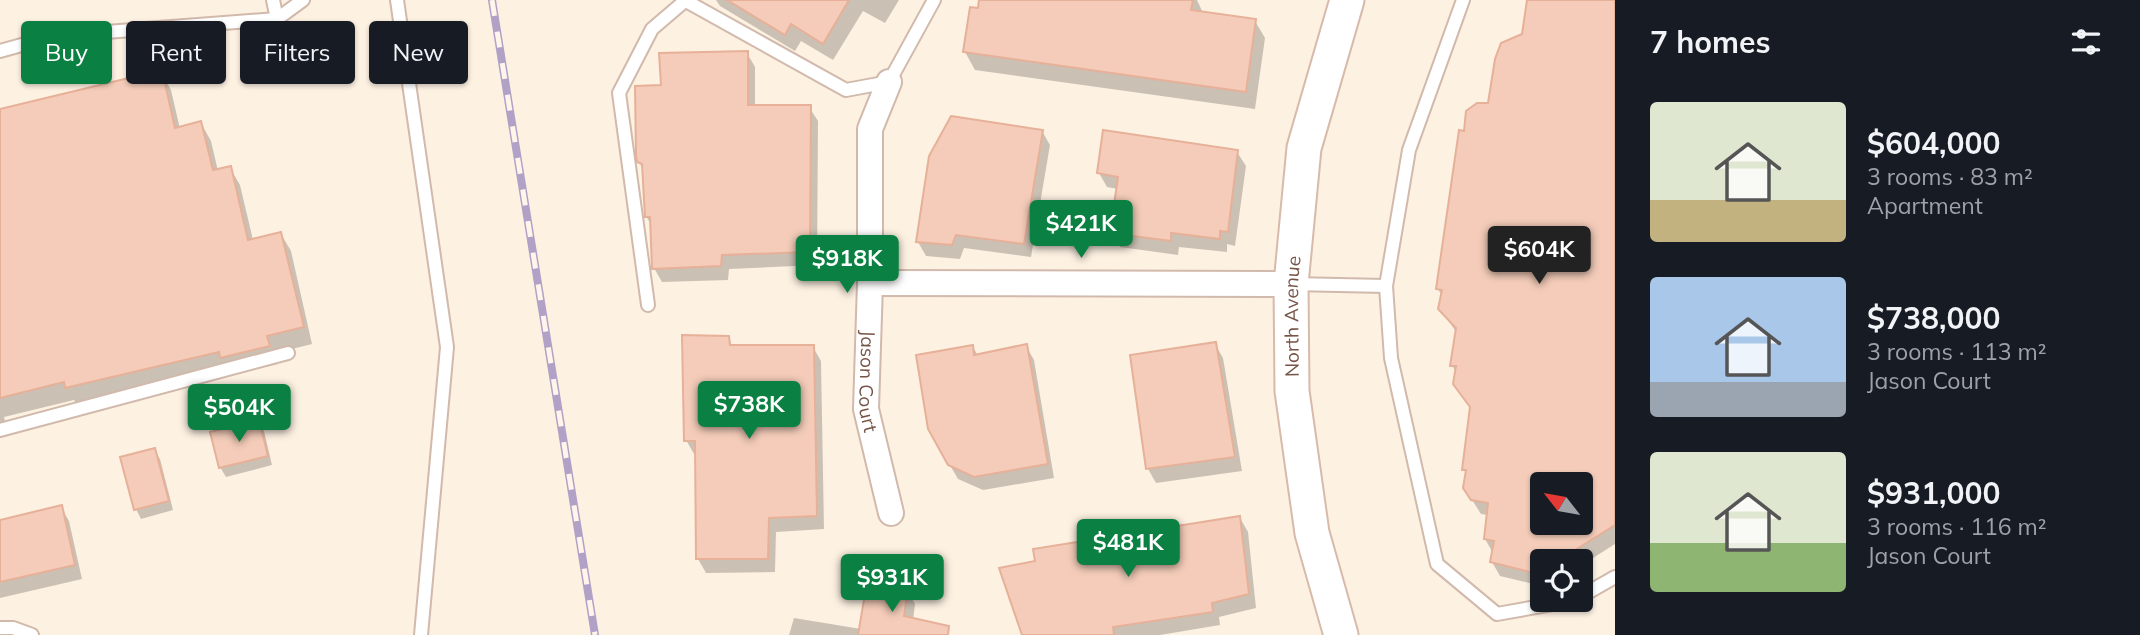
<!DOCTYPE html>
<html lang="en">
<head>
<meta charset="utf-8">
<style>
	body { margin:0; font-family:Mulish,sans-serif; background:#20242c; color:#f1f3f6; height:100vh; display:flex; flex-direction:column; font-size:26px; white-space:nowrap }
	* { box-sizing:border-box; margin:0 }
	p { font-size:23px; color:#9ea1a6 }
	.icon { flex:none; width:38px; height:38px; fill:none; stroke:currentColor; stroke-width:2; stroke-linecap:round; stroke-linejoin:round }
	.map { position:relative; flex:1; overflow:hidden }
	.sheet { display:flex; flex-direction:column; background:#171b24; width:525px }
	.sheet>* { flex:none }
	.guide { position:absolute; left:21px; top:21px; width:665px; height:63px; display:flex; gap:14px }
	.needle { width:46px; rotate:301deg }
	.fabs { position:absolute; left:1530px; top:472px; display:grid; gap:14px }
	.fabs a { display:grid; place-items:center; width:63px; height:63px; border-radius:7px; background:#171b24; box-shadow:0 2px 5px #0004; font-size:35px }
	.price { position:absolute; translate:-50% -60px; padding:0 16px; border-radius:7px; background:#0b8043; color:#fff; font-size:23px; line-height:46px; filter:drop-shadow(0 2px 4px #0008) }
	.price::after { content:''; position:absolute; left:50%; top:42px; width:21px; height:16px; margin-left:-10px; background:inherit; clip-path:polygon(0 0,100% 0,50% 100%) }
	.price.on { background:#222; color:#fff }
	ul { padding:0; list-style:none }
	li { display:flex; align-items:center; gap:21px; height:175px; padding:0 35px }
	li span { display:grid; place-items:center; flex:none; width:196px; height:140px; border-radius:7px; color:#555 }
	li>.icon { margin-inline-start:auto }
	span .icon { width:84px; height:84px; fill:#fffc; stroke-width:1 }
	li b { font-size:30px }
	h2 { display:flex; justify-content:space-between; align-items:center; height:84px; padding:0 35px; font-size:30px }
	.tag { padding:0 24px; border-radius:7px; background:#171b24; box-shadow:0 2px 5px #0004; font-size:24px; line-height:63px }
	.tag.on { background:#0b8043; color:#fff }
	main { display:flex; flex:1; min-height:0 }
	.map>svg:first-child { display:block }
</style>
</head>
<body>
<main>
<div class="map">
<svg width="1615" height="635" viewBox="0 0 1615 635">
	<rect width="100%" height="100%" fill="#fdf1e2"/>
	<g fill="#0003" fill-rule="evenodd">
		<polygon points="716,0 899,0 885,23 863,11 833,60 801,41 795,51 720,6"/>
		<polygon points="981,0 1197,0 1203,13 1255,21 1265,38 1255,109 975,70 965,52"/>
		<path d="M1529 0H1615V544L1582 565 1591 581 1580 587V562H1542V586L1500 576 1492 562 1493 553 1485 539 1488 515 1481 514 1464 487 1467 476 1464 470 1472 410 1454 384 1456 373 1452 365 1457 333 1440 309 1442 296 1438 289 1466 133 1490 105 1524 36ZM1542 485H1580V523H1542Z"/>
		<polygon points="747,53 755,67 755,107 809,107 818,121 817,265 729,269 728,280 662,282 654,268 652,226 646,216 644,171 639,162 662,87"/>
		<polygon points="161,72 171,90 180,129 201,123 211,141 218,171 230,168 240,185 253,240 281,234 291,251 312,344 276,353 278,364 232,375 229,370 77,405 74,400 4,417 8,432 0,434 0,111"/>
		<polygon points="1042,131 1050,145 1031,257 964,248 960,259 926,256 918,242"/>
		<polygon points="1237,152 1246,166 1235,246 1227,244 1227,252 1179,247 1178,255 1120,247 1112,233 1118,189 1107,187 1099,173"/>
		<polygon points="728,338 733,347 813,347 821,361 824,529 776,532 775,572 706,573 698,559 697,454 694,454 686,440"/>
		<polygon points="1215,344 1223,358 1242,471 1156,483 1148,469"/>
		<polygon points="1026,346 1034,360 1054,478 983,490 958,479 929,429 973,347 978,356"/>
		<polygon points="258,422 264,431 272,465 226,477 220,467"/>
		<polygon points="154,450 160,459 173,510 141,519 136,509"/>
		<polygon points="61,507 69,521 82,579 0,598 0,521"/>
		<polygon points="1240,518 1248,532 1256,608 1219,617 1220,625 1160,635 1024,635"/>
		<polygon points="907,590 915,604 913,620 925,635 789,635 794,618 861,629"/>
	</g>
	<g fill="#f4ccb9" stroke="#e7b098" stroke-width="2" fill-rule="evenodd">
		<polygon points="727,0 849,0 823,44 791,24 785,35"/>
		<polygon points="979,0 1193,0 1191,10 1256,19 1246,92 963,52 970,7 978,8"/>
		<path d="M1527 0H1615V525L1575 550 1584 567 1580 569V562H1542V575L1490 562 1494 541 1484 539 1488 503 1471 500 1463 488 1466 470H1462L1470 407 1453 384 1456 366H1450L1456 328 1438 309 1442 290 1436 289 1459 130 1464 131 1466 111 1477 103H1488L1495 59 1501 43 1522 34ZM1542 485H1580V523H1542Z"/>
		<polygon points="748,51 748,105 811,105 810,252 722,255 721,266 652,269 650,217 645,217 642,164 637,162 636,156 635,86 661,85 659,53"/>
		<polygon points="162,70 175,128 201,121 213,170 231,166 248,240 281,232 304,327 267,336 270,346 220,358 219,352 65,388 64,382 0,398 0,109"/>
		<polygon points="951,116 1043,130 1024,244 956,235 952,245 916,242 929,156"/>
		<polygon points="1103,130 1238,150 1228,232 1220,231 1220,239 1171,233 1171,241 1110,233 1118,177 1097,173"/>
		<polygon points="682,335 729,336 730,345 814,345 817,516 769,518 768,559 696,559 695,441 684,441"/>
		<polygon points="1216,342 1235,457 1146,469 1130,355"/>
		<polygon points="1027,344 1048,464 974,477 948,465 928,429 916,355 973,345 974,355"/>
		<polygon points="259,420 268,456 219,468 210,432"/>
		<polygon points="155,448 169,501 134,510 120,457"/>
		<polygon points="62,505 75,565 0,582 0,520"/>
		<polygon points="1240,516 1249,594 1212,603 1213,612 1113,627 1114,635 1022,635 999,568 1035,561 1033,549"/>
		<polygon points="867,582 908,588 904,616 949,626 948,635 858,635"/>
	</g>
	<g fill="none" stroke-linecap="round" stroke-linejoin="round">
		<defs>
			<g id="lane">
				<polyline points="273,0 277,19"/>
				<polyline points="397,0 447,347 421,635"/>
				<polyline points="1463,0 1409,150 1386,286 1391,358 1437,564 1497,614 1575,600"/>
				<polyline points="686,1 846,90 889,82 934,0"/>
				<polyline points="0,51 54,36 277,19 303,0"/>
				<polyline points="1291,284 1386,286"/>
				<polyline points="648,305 619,93 652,29 686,0"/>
				<polyline points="0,430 288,353"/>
				<polyline points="1580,597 1615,577"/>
				<polyline points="0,628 13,628 32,635"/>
			</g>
			<g id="street">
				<path id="s1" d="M889 82 870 129V283L866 409 891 513"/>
				<polyline points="870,283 1291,284"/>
			</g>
			<g id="secondary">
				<path id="s2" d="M1341 635 1312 533 1292 391 1291 284 1304 148 1347 0"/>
			</g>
		</defs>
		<use href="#lane" stroke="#d1b9ac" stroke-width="16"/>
		<use href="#street" stroke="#d1b9ac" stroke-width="28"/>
		<use href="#secondary" stroke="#d7baaa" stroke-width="37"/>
		<use href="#lane" stroke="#fff" stroke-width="12"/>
		<use href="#street" stroke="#fff" stroke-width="24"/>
		<use href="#secondary" stroke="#fff" stroke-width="33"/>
		<defs>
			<polyline id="rail" points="492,0 595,635"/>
		</defs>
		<use href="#rail" stroke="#b2a1c7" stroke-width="8"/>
		<use href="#rail" stroke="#fff5ea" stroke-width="5" stroke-dasharray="16" stroke-linecap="butt"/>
	</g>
	<g text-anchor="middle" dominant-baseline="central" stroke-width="6" stroke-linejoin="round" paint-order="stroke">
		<g font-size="19" fill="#765448" stroke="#fff5ea">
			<text stroke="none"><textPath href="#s2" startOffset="324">North Avenue</textPath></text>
			<text stroke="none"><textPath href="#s1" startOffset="303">Jason Court</textPath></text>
		</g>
	</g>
</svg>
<div class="fabs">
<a><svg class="needle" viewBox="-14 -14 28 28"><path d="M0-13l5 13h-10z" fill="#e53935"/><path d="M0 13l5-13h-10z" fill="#9ea1a6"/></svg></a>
<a><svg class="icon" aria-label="locate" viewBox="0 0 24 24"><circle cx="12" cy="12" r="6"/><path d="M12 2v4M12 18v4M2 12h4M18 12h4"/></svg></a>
</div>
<b class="price" style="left:1081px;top:260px">$421K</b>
<b class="price on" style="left:1539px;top:286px">$604K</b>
<b class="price" style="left:847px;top:295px">$918K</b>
<b class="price" style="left:749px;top:441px">$738K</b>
<b class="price" style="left:239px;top:444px">$504K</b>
<b class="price" style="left:1128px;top:579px">$481K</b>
<b class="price" style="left:892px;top:614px">$931K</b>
<div class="guide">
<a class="tag on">Buy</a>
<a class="tag">Rent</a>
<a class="tag">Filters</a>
<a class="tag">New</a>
</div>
</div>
<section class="sheet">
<h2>7 homes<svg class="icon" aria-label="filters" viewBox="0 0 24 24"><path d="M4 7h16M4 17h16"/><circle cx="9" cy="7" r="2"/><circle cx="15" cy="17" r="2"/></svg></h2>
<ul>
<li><span style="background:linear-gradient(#dfe7d0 70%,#c2b280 0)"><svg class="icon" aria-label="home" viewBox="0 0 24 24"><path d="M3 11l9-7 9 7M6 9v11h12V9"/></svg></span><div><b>$604,000</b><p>3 rooms · 83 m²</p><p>Apartment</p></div></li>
<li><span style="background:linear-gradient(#a9c7e8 75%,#9aa5b1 0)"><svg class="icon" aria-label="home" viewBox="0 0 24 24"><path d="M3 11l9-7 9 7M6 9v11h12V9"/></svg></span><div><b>$738,000</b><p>3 rooms · 113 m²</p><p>Jason Court</p></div></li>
<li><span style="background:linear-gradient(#dfe7d0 65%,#8fb573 0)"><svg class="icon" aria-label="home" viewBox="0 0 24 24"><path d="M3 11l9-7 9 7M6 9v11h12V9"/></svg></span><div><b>$931,000</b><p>3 rooms · 116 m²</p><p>Jason Court</p></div></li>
</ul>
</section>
</main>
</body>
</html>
